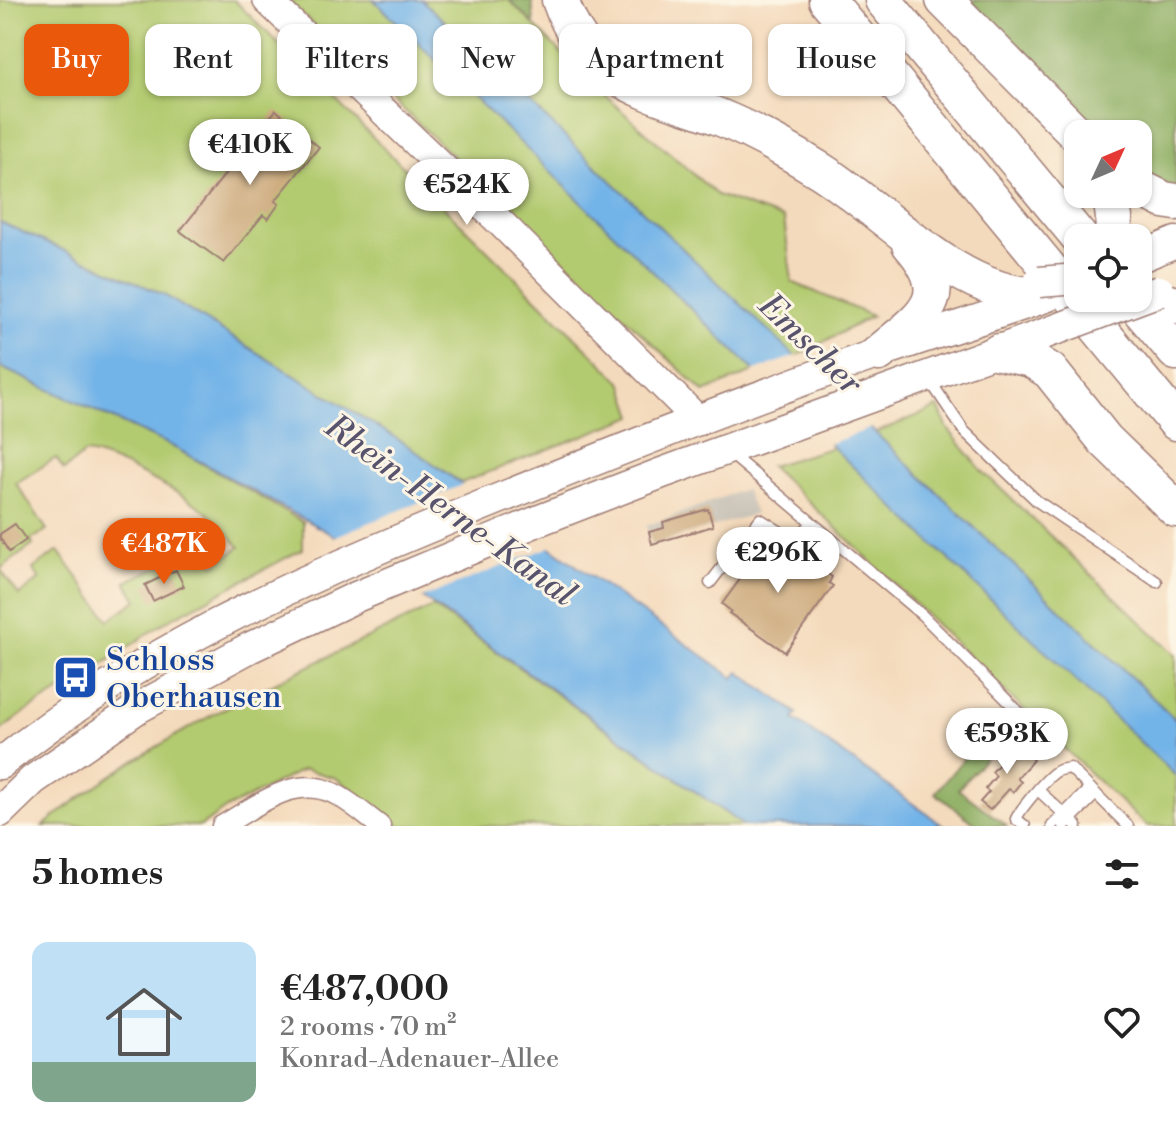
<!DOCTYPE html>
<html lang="en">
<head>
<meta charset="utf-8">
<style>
	body { margin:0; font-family:"Libre Bodoni",serif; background:#f2f2f2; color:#222; height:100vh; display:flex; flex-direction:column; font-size:30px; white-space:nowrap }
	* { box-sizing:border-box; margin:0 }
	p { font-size:26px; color:#767676 }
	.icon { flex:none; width:44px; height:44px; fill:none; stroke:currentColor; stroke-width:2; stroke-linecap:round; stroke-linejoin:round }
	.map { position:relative; height:826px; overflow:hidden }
	.panel { display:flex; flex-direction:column; background:#fff; flex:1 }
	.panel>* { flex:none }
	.top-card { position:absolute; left:24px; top:24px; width:1128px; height:72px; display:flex; gap:16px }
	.needle { width:52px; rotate:46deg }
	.controls { position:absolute; left:1064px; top:120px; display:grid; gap:16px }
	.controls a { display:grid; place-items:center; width:88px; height:88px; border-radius:16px; background:#fff; box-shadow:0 2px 6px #0004; font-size:40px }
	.price { position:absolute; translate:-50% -68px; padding:0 18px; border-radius:28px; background:#fff; color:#222; font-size:26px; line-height:52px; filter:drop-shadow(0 2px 4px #0008) }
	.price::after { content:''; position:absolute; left:50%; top:48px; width:24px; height:18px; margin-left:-12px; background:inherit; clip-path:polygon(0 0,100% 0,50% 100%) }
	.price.on { background:#ea580c; color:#fff }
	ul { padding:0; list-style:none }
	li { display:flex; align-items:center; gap:24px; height:200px; padding:0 32px }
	li span { display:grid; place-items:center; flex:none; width:224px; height:160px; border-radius:16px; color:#555 }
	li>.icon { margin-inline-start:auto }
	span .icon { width:96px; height:96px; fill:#fffc; stroke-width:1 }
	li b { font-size:34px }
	h2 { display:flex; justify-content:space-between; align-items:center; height:96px; padding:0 32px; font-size:34px }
	.pill { padding:0 28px; border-radius:16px; background:#fff; box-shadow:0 2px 6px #0004; font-size:28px; line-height:72px }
	.pill.on { background:#ea580c; color:#fff }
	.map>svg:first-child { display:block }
</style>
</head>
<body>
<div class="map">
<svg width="1176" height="826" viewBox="0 0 1176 826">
	<rect width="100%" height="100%" fill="#fcf5e5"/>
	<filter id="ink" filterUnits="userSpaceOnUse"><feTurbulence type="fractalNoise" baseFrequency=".0125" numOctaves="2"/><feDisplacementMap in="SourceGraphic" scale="16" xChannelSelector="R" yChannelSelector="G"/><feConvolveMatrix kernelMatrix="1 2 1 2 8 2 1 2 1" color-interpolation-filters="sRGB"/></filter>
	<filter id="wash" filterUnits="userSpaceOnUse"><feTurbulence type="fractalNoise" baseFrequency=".006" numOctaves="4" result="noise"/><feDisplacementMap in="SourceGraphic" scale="32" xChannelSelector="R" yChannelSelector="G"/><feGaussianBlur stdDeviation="1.8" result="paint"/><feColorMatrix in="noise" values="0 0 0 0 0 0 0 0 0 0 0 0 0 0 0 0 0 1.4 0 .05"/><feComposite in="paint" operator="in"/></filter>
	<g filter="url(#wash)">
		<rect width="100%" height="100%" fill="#f4dabc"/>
		<polygon fill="#c9c3b8" points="745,489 755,514 652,545 646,526"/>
		<g fill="#b2ca6f" stroke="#7e744d" stroke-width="2" fill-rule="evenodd">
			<polygon points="0,0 234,0 623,384 634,416 461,483 404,443 162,294 0,222"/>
			<polygon points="287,0 374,0 756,371 704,392"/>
			<polygon points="422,0 509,0 597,89 717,195 784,219 792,282 872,316 795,357"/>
			<path d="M0 367 170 445 303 522V549L168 620 90 673 24 713 0 731ZM85 453C110 455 177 491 200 507 215 517 227 534 240 547L214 565 198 547 126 582 137 600 109 620 58 551 33 569 40 579 19 595 0 569 33 545 31 540 47 530 16 483 56 458 64 470Z"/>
			<polygon points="938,407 948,429 982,471 1176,655 1176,720 875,433"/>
			<path d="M834 447 1176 776V826H1147C1019 709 898 584 770 466Z"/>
			<path d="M433 607 744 826H400L336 778 304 769 222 811 201 826H43C159 731 299 671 433 607Z"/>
		</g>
		<g fill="#8dae62" stroke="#6c6646" stroke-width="2">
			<polygon points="509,0 532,0 534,24"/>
			<polygon points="970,0 1176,0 1176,195 1138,171 1138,134 1095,134"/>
			<polygon points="1005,709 1019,721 958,789 1007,826 978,826 935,793"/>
		</g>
		<g fill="#73b4e8" stroke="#5e6a8a" stroke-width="2">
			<polygon points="374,0 422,0 1176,720 1176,776 924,536"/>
			<polygon points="0,222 162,294 404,443 734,678 739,672 797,713 794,719 944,826 744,826 340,539 170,445 0,367"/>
		</g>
		<g fill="#f4dabc">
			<polygon points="798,355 874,427 826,445 752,372"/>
			<polygon points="467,483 555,545 417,600 331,538"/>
		</g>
		<g id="blocks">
			<g fill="#cfad81">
				<polygon points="276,110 319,147 275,201 279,204 268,219 263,215 224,263 180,231"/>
				<polygon points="708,509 713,526 652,544 649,532 664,528 663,522"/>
				<polygon points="15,524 26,540 9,552 0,538 0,534"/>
				<polygon points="770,538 807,566 811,561 832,577 829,583 833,586 785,652 729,613 731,611 722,604"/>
				<polygon points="176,570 184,586 153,601 145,585"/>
				<polygon points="1017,744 1033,760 1017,778 1021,782 1013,792 1009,789 990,810 980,802 989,792 985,789 996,776 992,772"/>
			</g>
		</g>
	</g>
	<g filter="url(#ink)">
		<use href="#blocks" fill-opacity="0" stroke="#9f7c74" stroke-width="2"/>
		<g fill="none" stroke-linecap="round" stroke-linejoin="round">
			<defs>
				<g id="lane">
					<polyline points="928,378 964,431 1037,501 1157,582"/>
					<polyline points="728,452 922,615 1027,720"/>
					<polyline points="710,583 760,519 795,541 812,523"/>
					<polyline points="1039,791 1077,826"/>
					<path d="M1025 826 1016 819C1021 808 1047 777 1057 771 1061 769 1066 769 1070 768L1128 826"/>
					<polyline points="1052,826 1090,788"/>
					<polyline points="1064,826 1096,794"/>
				</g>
				<path id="street" d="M222 826C255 807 294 774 333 793 350 801 365 815 380 826"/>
				<polyline id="secondary" points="267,0 502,224 699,421"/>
				<g id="primary">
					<polyline points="1138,258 1176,242"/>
					<path d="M0 764C136 653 293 583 454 517 593 460 734 404 876 354 933 333 991 317 1048 296"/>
					<polyline points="0,812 33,780 138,708 249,648 356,597 540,520 662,473 1060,328"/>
				</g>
				<g id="highway">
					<path d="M560 0C570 29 587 55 612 73 644 95 684 103 719 117 753 131 789 151 821 171 883 210 957 293 1032 295"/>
					<polyline points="827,0 1176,422"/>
					<polyline points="883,0 1080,238"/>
					<polyline points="944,0 1078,135"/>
					<polyline points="1138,187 1164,200 1176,202"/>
					<polyline points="1111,194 1114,218 1113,238"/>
					<polyline points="1130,298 1176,352"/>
					<polyline points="1170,303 1176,305"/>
					<polyline points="999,352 1031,359 1050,371 1105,440 1176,509"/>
					<path d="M879 353C923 316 957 298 910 244"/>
				</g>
			</defs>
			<use href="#lane" stroke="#9f7c74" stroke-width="13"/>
			<use href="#street" stroke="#9f7c74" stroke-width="23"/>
			<use href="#secondary" stroke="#9f7c74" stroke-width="31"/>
			<use href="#primary" stroke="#9f7c74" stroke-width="33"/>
			<use href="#highway" stroke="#9f7c74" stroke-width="39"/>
			<use href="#lane" stroke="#fff" stroke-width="10"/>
			<use href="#street" stroke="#fff" stroke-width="20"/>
			<use href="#secondary" stroke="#fff" stroke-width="28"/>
			<use href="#primary" stroke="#fff" stroke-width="30"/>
			<use href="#highway" stroke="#fff" stroke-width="36"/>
			<defs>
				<g id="primary-bridge">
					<polyline points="1039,282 1078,279"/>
					<polyline points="1060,328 1159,291"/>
				</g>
			</defs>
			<use href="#primary-bridge" stroke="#9f7c74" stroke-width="33" stroke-linecap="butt"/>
			<use href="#primary-bridge" stroke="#fff" stroke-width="30"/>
		</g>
	</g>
	<defs>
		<symbol id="bus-square" viewBox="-11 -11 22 22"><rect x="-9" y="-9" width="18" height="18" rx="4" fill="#1a4fb4" stroke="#fcf5e5"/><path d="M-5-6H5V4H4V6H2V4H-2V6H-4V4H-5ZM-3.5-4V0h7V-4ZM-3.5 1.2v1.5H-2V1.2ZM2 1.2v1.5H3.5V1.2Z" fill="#fff"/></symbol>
	</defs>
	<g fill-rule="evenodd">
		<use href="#bus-square" x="50" y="652" width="51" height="51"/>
	</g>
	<g text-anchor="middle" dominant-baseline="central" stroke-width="6" stroke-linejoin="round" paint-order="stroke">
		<g font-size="32" fill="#164399" stroke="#fcf5e5" text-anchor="start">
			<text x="106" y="660">Schloss<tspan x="106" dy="37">Oberhausen</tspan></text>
		</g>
		<g font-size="34" font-style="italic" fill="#58536d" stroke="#fcf5e5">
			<text transform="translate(810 345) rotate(44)">Emscher</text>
			<text transform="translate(450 511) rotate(36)">Rhein-Herne-Kanal</text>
		</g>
	</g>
</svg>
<div class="controls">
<a><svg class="needle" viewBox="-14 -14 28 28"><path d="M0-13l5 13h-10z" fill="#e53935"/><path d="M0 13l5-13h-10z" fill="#767676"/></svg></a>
<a><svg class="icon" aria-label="locate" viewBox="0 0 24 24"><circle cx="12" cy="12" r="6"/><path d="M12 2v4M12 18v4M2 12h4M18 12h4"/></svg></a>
</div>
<b class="price" style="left:250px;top:187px">€410K</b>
<b class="price" style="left:467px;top:227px">€524K</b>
<b class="price on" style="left:164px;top:586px">€487K</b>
<b class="price" style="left:778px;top:595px">€296K</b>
<b class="price" style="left:1007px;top:776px">€593K</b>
<div class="top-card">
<a class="pill on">Buy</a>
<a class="pill">Rent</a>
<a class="pill">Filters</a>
<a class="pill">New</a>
<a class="pill">Apartment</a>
<a class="pill">House</a>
</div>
</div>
<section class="panel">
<h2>5 homes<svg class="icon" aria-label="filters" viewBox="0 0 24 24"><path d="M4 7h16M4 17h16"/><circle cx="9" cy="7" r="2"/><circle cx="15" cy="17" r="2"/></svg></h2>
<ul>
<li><span style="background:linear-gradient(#bfe0f5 75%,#7fa58c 0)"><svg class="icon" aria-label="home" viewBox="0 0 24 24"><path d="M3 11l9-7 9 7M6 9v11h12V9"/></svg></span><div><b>€487,000</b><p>2 rooms · 70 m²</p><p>Konrad-Adenauer-Allee</p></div><svg class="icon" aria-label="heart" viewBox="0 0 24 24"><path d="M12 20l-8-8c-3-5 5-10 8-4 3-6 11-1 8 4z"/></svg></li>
</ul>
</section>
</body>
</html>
